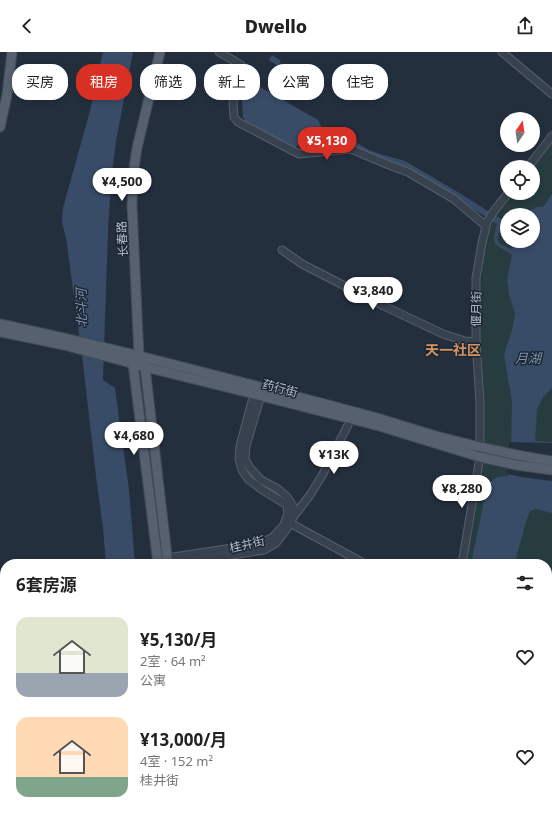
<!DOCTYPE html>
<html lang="zh">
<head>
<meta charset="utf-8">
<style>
	body { margin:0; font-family:"Noto Sans","Noto Sans SC",sans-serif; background:#f6f6f6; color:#222; height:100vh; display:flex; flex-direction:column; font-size:15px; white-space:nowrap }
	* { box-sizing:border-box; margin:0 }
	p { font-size:13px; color:#767676 }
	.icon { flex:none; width:22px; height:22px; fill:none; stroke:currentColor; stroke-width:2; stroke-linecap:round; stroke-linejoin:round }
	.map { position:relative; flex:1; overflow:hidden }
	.sheet { position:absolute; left:0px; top:507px; width:552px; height:256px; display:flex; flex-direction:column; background:#fff; border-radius:16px 16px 0 0; box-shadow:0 2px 6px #0003 }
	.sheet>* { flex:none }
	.guide { position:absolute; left:12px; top:12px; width:528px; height:36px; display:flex; gap:8px }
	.needle { width:26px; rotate:13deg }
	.tools { position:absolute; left:500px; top:60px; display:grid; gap:8px }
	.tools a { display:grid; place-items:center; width:40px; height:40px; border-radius:50%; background:#fff; box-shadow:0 2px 6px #0003; font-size:20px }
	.price { position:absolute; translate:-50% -34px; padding:0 9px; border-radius:14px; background:#fff; color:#222; font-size:13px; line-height:26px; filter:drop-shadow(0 1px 2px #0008) }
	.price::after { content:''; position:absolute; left:50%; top:24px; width:12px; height:9px; margin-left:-6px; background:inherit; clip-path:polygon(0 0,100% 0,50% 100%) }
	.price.current { background:#d93025; color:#fff }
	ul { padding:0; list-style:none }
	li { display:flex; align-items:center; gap:12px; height:100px; padding:0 16px }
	li span { display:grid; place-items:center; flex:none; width:112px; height:80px; border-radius:12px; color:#555 }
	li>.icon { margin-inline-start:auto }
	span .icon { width:48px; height:48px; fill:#fffc; stroke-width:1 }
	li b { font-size:17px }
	h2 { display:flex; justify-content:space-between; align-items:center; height:48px; padding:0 16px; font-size:17px }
	.pill { padding:0 14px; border-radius:16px; background:#fff; box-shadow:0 2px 6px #0003; font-size:14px; line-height:36px }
	.pill.current { background:#d93025; color:#fff }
	header { display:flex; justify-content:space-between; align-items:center; height:52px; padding:0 16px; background:#fff; font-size:18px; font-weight:800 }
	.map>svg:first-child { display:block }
</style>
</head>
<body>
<header><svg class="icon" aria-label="back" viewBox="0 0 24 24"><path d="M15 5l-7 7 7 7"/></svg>Dwello<svg class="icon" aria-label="share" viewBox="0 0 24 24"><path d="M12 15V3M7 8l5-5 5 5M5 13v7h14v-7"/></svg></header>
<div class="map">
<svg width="552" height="763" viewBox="0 0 552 763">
	<rect width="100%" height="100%" fill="#242f3e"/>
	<path fill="#263c3f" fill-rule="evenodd" d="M552 90V763H212L211 758H547V512H465L483 421 485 386 479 292 482 213 486 185 497 160 512 141H533L532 115ZM507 163H533V189H507Z"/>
	<g fill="#394c67">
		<polygon points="103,0 133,0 116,89 111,130 108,178 103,328 115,336 129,438 135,512 106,512 103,476 96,424 82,303 66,186 62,171 63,156 90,59"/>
		<polygon points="272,3 281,9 278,14 269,8"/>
		<path d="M260 35 318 68 320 72 324 78 328 81 336 83H344L369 98 380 102 405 109 456 139 499 166 507 169V176L503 175C498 181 496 185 499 191L511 197 514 194 515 189H533V163H527L531 158 537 155H542L545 153 552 142V336L543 345 537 357 535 389 552 390V461L536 457 530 459C523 476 520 495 514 512H471L487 434C494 425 498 424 508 424L511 400 512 350 504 303 512 278 515 262 509 242 507 227 510 213 512 203C494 190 491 196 497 172L454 145 348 91 338 90 326 91 308 81H306L297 94 293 96 247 71 243 65 242 48 244 41Z"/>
		<polygon points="132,758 163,758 165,763 131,763"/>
		<polygon points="298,758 355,758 358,763 292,763"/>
		<polygon points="421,758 441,758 437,763 417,763"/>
	</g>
	<polygon fill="#242f3e" points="509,390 552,391 552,429 528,426 506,422"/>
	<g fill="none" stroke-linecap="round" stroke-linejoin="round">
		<defs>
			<g id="minor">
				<polyline points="219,0 241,13 238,29 233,51 234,65 238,70 299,102 351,97 389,113 408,120 454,147 486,174"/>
				<polyline points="502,0 552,42"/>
				<polyline points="528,115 552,84"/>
				<polyline points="282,198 302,212 384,254 443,282 465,289 476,290"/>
				<polyline points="294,464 310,443 323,422 351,367"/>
				<path d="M290 471C315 485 340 498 365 512"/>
				<polyline points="167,506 258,492 272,486 284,473 288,461 287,453 261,437 248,427 242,418 239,407 240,394 254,342"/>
				<polyline points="175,512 264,498 276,491 286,478 294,464 293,454 287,445 278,437 261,428 250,416 245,407 246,394 261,343"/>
				<polyline points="462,512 480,405 480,350 476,290 476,226 482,191 487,170 494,159 508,141"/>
			</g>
			<g id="major">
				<polyline points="160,0 137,96 133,123 132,154 139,304 145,315 168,512"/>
				<polyline points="0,75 7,43 12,0"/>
				<path d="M0 272C119 297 237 329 355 360 384 367 411 377 440 385 477 395 514 403 552 409"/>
				<polyline points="0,280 64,293 145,315 254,342 379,374 480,405 516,413 552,418"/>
				<polyline points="136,308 133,312 158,512"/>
				<polyline points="0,653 5,660"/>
				<polyline points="0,669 5,675"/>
				<polyline points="60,758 64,763"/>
				<polyline points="70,758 73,763"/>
				<polyline points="190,758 190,763"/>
				<polyline points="207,758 208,763"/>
			</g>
		</defs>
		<use href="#minor" stroke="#565f6c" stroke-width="9"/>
		<use href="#major" stroke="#414a57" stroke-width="11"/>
		<use href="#minor" stroke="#38414e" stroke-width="7"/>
		<use href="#major" stroke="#56606e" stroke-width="9"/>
	</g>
	<g text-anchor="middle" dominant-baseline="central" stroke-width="3" stroke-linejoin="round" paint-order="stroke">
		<g font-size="12" fill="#b4bcc9" stroke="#1d2633">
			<text transform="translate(122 187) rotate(-93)">长春路</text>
			<text transform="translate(476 257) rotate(-89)">偃月街</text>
			<text transform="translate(280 336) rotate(15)">药行街</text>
			<text transform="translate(247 492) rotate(-13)">桂井街</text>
		</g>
		<g font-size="13" font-style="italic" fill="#7c92b1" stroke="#1d2633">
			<text transform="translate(81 256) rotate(-91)">北斗河</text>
			<text x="528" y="306">月湖</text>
		</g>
		<g font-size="14" font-weight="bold" fill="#d59563" stroke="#1d2633">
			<text x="453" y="297">天一社区</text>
		</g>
	</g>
</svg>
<div class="tools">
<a><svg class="needle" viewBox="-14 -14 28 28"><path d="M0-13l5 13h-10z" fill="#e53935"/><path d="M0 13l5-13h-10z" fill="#767676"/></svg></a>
<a><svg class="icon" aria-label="locate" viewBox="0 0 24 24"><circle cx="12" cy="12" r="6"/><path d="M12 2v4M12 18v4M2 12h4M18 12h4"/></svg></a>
<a><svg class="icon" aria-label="layers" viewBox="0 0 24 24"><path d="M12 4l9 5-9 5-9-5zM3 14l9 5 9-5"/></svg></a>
</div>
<b class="price current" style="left:327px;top:109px">¥5,130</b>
<b class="price" style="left:122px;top:150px">¥4,500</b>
<b class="price" style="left:373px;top:259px">¥3,840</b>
<b class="price" style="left:134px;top:404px">¥4,680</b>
<b class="price" style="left:334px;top:423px">¥13K</b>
<b class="price" style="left:462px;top:457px">¥8,280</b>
<div class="guide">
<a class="pill">买房</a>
<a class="pill current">租房</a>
<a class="pill">筛选</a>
<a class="pill">新上</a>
<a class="pill">公寓</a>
<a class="pill">住宅</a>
</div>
<section class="sheet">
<h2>6套房源<svg class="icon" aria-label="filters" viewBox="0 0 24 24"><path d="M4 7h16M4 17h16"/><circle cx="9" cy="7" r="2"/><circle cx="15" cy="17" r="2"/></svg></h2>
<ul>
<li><span style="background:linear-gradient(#dfe7d0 70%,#9aa5b1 0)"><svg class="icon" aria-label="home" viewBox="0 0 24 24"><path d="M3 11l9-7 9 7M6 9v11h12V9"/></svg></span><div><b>¥5,130/月</b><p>2室 · 64 m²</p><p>公寓</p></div><svg class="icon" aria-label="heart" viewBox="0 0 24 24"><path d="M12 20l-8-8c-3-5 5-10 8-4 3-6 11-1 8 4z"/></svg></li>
<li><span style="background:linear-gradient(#ffd9b3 75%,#7fa58c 0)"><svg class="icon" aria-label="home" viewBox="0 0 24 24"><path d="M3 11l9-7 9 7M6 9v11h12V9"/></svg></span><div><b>¥13,000/月</b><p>4室 · 152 m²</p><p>桂井街</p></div><svg class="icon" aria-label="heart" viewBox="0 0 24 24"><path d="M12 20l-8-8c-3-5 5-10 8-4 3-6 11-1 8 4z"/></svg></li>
</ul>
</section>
</div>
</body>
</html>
